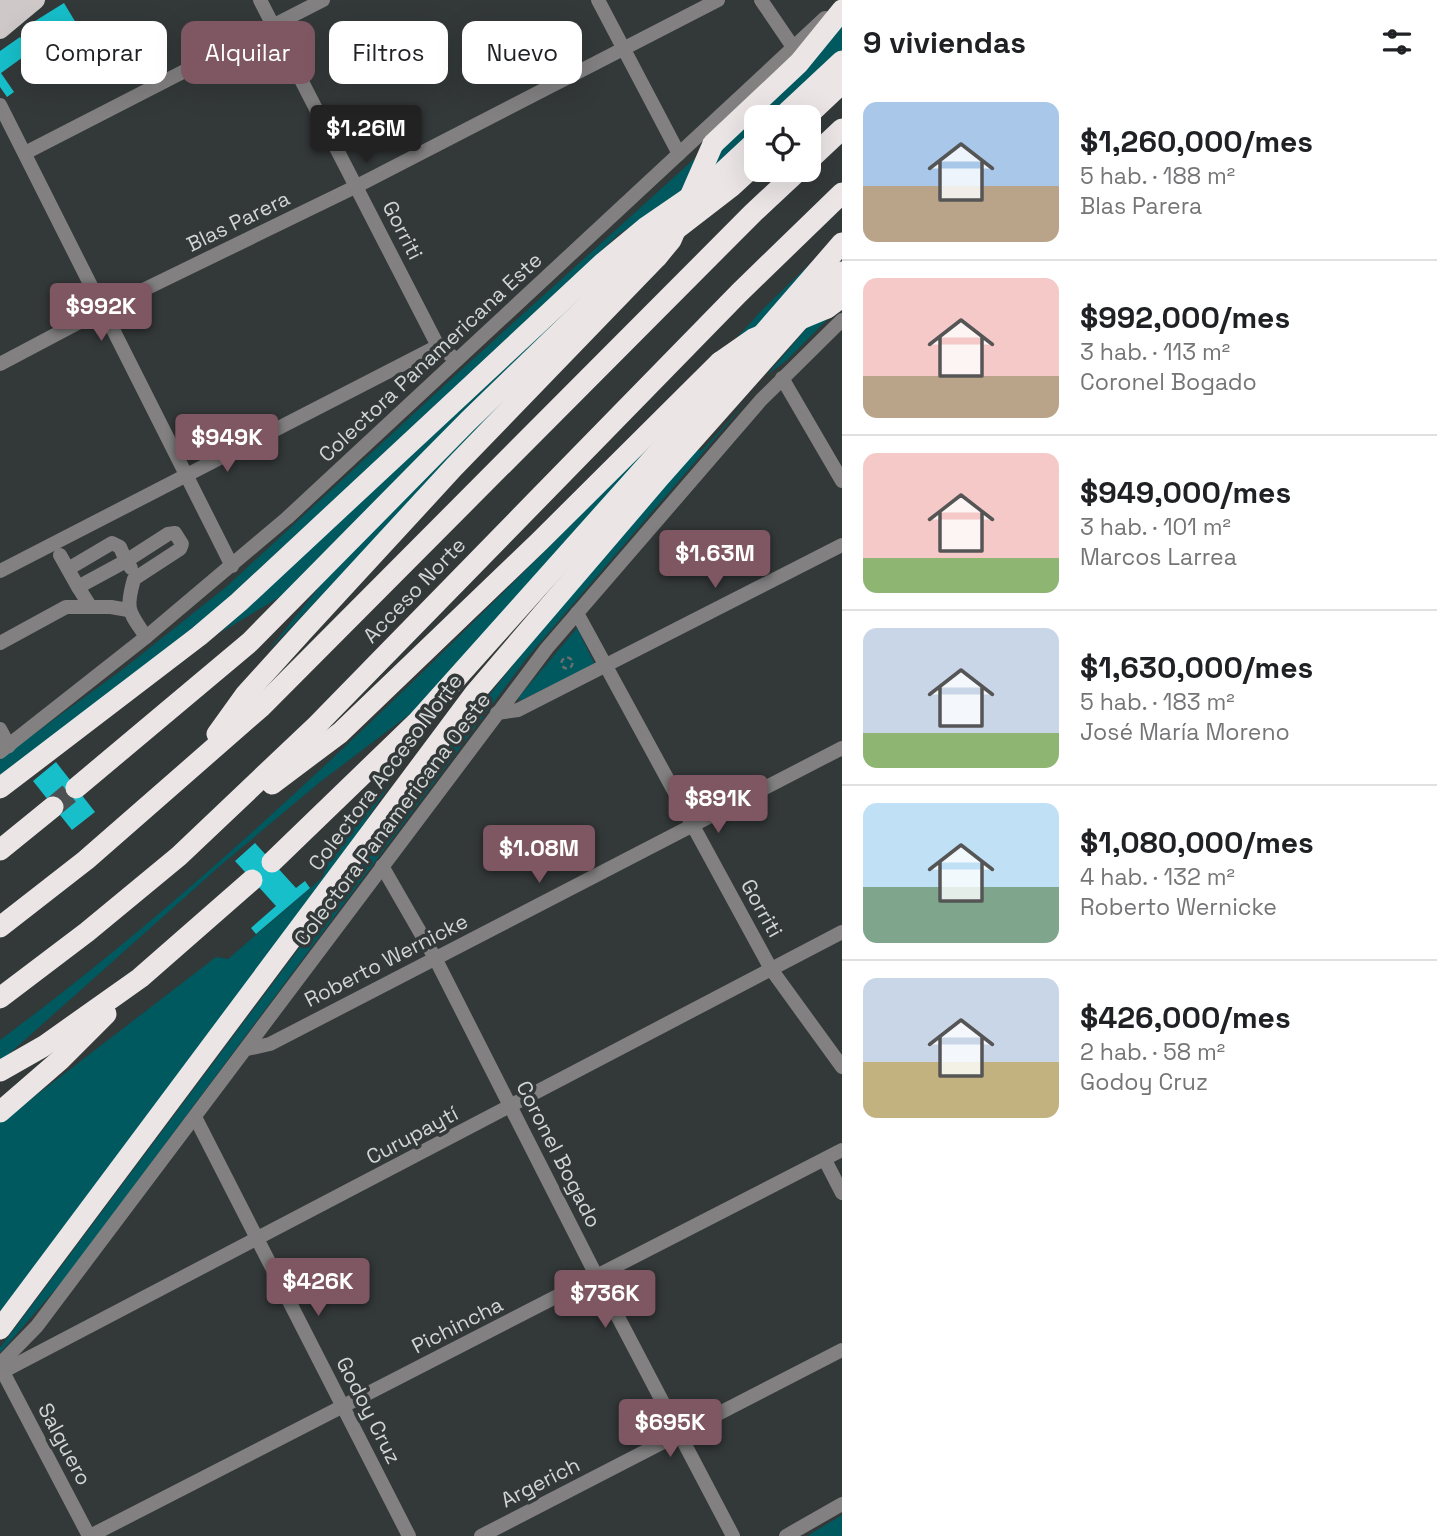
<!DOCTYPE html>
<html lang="es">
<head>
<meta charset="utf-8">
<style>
	body { margin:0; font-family:"Space Grotesk",sans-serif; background:#f6f6f6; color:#202124; height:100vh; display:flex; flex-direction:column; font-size:26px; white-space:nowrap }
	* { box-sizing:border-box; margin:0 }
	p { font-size:23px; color:#757577 }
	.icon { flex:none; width:38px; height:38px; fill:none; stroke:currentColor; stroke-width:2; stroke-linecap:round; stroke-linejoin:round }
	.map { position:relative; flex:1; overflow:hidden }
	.panel { display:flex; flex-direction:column; background:#fff; width:595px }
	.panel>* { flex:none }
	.banner { position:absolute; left:21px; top:21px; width:665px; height:63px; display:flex; gap:14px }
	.tools { position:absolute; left:744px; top:105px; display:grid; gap:14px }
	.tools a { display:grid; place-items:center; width:77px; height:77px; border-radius:14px; background:#fff; box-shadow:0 7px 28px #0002; font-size:35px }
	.price { position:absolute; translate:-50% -60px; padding:0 16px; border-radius:7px; background:#7e5762; color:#fff; font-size:23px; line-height:46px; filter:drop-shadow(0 2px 4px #0008) }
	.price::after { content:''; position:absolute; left:50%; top:42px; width:21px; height:16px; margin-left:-10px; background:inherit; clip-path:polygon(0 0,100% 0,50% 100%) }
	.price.active { background:#222; color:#fff }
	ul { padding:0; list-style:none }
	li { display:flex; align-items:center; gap:21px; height:175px; padding:0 21px }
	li+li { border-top:2px solid #e0e0e0 }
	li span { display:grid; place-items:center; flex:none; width:196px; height:140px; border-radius:14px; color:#555 }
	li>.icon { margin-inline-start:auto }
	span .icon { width:84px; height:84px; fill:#fffc; stroke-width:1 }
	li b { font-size:30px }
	h2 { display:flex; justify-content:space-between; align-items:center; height:84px; padding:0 21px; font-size:30px }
	.tag { padding:0 24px; border-radius:14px; background:#fff; box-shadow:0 7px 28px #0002; font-size:24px; line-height:63px }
	.tag.active { background:#7e5762; color:#fff }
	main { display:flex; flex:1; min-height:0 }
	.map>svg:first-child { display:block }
</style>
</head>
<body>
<main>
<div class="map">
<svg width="842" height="1536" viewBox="0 0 842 1536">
	<rect width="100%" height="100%" fill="#333838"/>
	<g fill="#00595f">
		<polygon points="842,25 842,55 773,117 756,117 756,133 713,173 619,234 214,611 0,779 0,759 123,669 226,587 461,370"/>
		<polygon points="842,233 762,327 731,344 763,309"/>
		<polygon points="614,265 311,573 278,598 220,633"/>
		<polygon points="637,269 267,652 324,581 483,417"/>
		<polygon points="834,313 787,360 767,375 811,323"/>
		<polygon points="749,399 527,658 95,1238 61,1283 0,1353 0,1348 466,725 524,651 697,449 701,451"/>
		<path d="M643 452 646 456 414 711 320 782 221 865 0 1062V1040C234 866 438 659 643 452Z"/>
		<polygon points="577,628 595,665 519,701 519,697"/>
		<polygon points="391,783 359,831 0,1316 0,1123 216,957 228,959 323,877 328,848 370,808"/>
		<polygon points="842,1515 842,1536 808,1536 812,1533"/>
	</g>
	<g fill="#16bfca">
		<polygon points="64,3 85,38 56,56 35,21"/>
		<polygon points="20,37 30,52 1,73 14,92 7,97 0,87 0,51"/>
		<polygon points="56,762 95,812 72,830 33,781"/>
		<polygon points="255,843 296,888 305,881 310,888 256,934 251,928 276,906 235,861"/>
	</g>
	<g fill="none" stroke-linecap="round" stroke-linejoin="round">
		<polyline stroke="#4b5050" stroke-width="21" stroke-dasharray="21 10" stroke-linecap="butt" points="53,807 76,788"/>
		<circle stroke="#6a6e6e" stroke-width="2.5" stroke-dasharray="5 3.5" stroke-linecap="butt" cx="567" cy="663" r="5.5"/>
		<g stroke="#828080" stroke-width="14">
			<polyline points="260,0 438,346 457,360"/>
			<polyline points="598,0 679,154"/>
			<polyline points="761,0 793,47"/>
			<polyline points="0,105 232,566"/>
			<polyline points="25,153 323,0"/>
			<polyline points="0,364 104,309 357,186 718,0"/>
			<polyline points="782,378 842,481"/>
			<polyline points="60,555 78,587"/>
			<path d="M68 569 112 543 120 547 126 561 168 534 175 533 182 544 180 549 134 579C125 611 129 611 146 637"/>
			<polyline points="0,571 438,346"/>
			<polyline points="90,606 78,587 126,561 131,568"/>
			<polyline points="577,613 771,969 842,1067"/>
			<polyline points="0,643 66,607 111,607 128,610"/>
			<polyline points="497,713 518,710 842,545"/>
			<polyline points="0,729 9,746"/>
			<polyline points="0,752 146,637 287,518 825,18"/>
			<polyline points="382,866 435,958 597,1277 733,1536"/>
			<polyline points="247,1049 270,1044 842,748"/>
			<polyline points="195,1117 409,1536"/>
			<polyline points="825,1160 842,1193"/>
			<polyline points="0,1364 37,1326 547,648 761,400 842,320"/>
			<polyline points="3,1372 89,1536"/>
			<polyline points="0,1373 842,932"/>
			<polyline points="90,1536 842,1150"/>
			<polyline points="481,1536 842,1350"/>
			<polyline points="786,1536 842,1504"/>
		</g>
		<g stroke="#cec8c9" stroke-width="18">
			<polyline points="0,11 14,0"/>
			<polyline points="0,30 36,0"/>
		</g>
		<g stroke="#ebe5e6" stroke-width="21">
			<polyline points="782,117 842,61"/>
			<polyline points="806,117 842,83"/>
			<polyline points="713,144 799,63 842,10"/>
			<polyline points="808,161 842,129"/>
			<polyline points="827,308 842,297"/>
			<polyline points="217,734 245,695 303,631 454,467 657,257"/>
			<polyline points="272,784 340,733 540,541 720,362"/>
			<polyline points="0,788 199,636 239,602 604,262 645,228 712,182 756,141"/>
			<polyline points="76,788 250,642 468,421 626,268 731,187 756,164"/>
			<polyline points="0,850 53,807"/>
			<polyline points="272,862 418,721 723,380 842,243"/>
			<polyline points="0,927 86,860 261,707 753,213 799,170"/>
			<polyline points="0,998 87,932 179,856 317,725 739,293 842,193"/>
			<polyline points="0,1071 44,1046 140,978 252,880"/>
			<polyline points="0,1112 60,1060 106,1014"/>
			<polyline points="0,1329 475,693 659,478 842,272"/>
		</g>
		<g stroke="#ebe5e6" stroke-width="21">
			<polyline points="657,257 671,240 713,144"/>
			<polyline points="720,362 753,339 827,308"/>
		</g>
	</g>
	<g text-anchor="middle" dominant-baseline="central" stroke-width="7" stroke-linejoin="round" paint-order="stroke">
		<g font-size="21" fill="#d1d5d5" stroke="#333838">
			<text transform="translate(238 221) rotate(-26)">Blas Parera</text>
			<text transform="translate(403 230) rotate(63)">Gorriti</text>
			<text transform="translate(430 357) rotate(-43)">Colectora Panamericana Este</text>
			<text transform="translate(414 590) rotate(-46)">Acceso Norte</text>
			<text transform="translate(385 772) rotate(-53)">Colectora Acceso Norte</text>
			<text transform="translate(392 819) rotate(-53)">Colectora Panamericana Oeste</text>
			<text transform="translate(762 908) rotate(61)">Gorriti</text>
			<text transform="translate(386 960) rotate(-27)">Roberto Wernicke</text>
			<text transform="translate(412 1135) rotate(-28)">Curupaytí</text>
			<text transform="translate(559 1154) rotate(63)">Coronel Bogado</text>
			<text transform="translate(457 1325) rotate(-27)">Pichincha</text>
			<text transform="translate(369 1410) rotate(63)">Godoy Cruz</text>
			<text transform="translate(65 1444) rotate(62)">Salguero</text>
			<text transform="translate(540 1482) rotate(-27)">Argerich</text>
		</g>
	</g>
</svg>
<div class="tools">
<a><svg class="icon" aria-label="locate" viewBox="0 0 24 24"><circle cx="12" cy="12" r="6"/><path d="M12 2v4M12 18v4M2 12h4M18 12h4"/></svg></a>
</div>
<b class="price active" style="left:366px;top:165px">$1.26M</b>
<b class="price" style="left:101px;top:343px">$992K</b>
<b class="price" style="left:227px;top:474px">$949K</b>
<b class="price" style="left:715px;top:590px">$1.63M</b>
<b class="price" style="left:718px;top:835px">$891K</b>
<b class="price" style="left:539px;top:885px">$1.08M</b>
<b class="price" style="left:318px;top:1318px">$426K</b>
<b class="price" style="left:605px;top:1330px">$736K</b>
<b class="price" style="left:670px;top:1459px">$695K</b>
<div class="banner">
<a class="tag">Comprar</a>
<a class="tag active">Alquilar</a>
<a class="tag">Filtros</a>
<a class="tag">Nuevo</a>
</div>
</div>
<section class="panel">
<h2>9 viviendas<svg class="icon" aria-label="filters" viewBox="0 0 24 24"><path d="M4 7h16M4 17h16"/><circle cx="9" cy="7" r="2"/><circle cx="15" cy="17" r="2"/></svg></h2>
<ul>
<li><span style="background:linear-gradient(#a9c7e8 60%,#b9a48a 0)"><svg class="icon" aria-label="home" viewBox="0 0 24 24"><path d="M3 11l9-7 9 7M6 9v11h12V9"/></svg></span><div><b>$1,260,000/mes</b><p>5 hab. · 188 m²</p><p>Blas Parera</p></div></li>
<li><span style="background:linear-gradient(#f6c9c9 70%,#b9a48a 0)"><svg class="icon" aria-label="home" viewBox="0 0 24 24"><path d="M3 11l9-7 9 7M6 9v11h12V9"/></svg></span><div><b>$992,000/mes</b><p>3 hab. · 113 m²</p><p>Coronel Bogado</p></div></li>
<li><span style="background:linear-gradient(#f6c9c9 75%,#8fb573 0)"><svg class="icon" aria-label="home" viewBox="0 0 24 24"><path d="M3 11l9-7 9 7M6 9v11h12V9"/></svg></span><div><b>$949,000/mes</b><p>3 hab. · 101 m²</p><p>Marcos Larrea</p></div></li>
<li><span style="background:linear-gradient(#c9d6e8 75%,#8fb573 0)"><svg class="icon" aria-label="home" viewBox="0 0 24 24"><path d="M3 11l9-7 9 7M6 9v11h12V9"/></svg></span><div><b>$1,630,000/mes</b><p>5 hab. · 183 m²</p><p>José María Moreno</p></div></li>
<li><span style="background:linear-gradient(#bfe0f5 60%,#7fa58c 0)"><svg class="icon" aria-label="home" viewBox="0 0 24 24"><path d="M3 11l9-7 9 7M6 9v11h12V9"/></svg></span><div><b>$1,080,000/mes</b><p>4 hab. · 132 m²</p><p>Roberto Wernicke</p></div></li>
<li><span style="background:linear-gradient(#c9d6e8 60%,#c2b280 0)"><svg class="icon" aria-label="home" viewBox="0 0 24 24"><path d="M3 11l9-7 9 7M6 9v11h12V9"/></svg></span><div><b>$426,000/mes</b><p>2 hab. · 58 m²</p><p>Godoy Cruz</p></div></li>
</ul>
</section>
</main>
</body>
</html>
